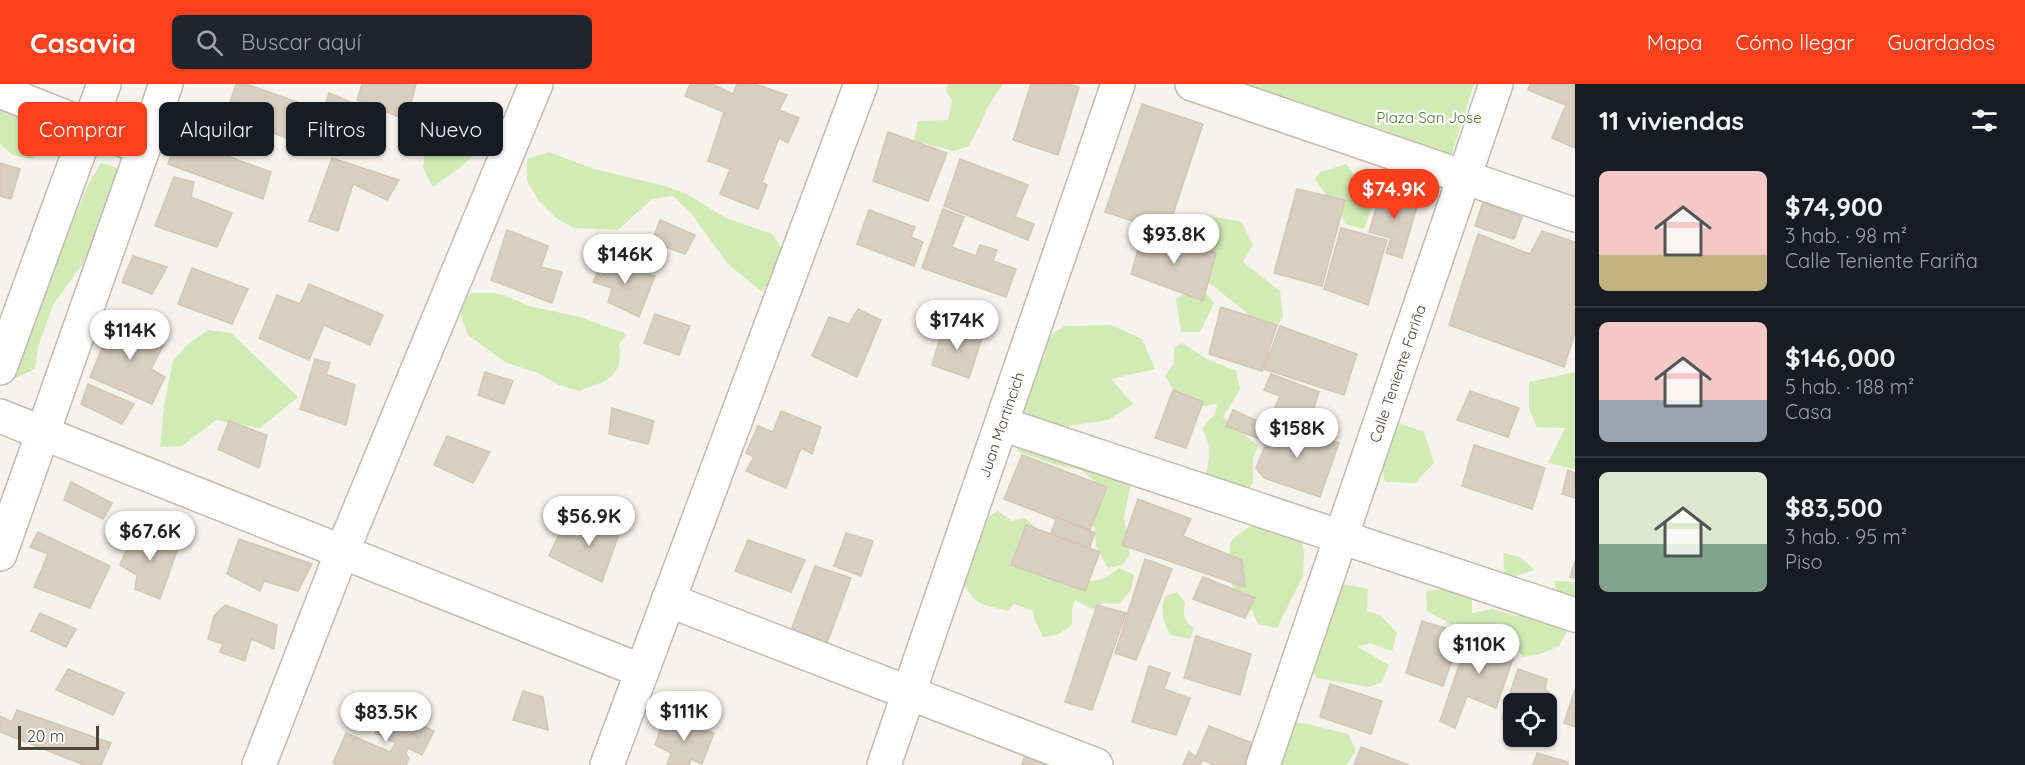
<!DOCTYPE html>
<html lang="es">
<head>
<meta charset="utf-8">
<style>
	body { margin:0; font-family:Quicksand,sans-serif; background:#20242c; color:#f1f3f6; height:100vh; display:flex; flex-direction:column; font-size:22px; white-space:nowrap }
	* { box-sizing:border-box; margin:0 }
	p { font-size:20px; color:#9ea1a6 }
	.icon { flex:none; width:33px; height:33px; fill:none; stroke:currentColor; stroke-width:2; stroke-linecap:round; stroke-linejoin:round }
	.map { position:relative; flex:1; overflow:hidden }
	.drawer { display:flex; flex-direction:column; background:#171b24; width:450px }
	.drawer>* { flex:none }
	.hud { position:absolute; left:18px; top:18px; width:570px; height:54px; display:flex; gap:12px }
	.tools { position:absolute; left:1503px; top:609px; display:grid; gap:12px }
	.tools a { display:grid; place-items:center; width:54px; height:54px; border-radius:9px; background:#171b24; box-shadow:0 2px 4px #0004; font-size:30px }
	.scale { position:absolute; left:18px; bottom:15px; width:81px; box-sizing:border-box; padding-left:6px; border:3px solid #4b4439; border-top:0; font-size:16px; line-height:21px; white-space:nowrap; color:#4b4439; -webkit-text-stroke:4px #fff; paint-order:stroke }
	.price { position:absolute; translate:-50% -51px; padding:0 14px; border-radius:21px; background:#fff; color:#222; font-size:20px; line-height:39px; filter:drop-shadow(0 2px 3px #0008) }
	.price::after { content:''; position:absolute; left:50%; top:36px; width:18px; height:14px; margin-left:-9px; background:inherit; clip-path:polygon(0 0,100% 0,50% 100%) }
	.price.on { background:#fc3f1d; color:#fff }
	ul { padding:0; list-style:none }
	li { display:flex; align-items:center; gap:18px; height:150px; padding:0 24px }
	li+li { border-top:2px solid #363941 }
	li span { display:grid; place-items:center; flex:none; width:168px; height:120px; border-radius:9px; color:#555 }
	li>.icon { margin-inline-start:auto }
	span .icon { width:72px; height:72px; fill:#fffc; stroke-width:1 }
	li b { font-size:26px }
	h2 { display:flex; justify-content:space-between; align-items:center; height:72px; padding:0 24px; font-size:26px }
	.tag { padding:0 21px; border-radius:9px; background:#171b24; box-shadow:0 2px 4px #0004; font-size:21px; line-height:54px }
	.tag.on { background:#fc3f1d; color:#fff }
	header { display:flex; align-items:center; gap:36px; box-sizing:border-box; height:84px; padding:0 30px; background:#fc3f1d; color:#fff }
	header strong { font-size:28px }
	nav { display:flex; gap:33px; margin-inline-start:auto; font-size:21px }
	.search { width:420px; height:54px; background:#20242c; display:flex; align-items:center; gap:15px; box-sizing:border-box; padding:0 21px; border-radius:9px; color:#9ea1a6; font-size:22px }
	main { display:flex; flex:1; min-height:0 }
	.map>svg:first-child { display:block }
</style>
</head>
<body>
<header>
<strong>Casavia</strong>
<div class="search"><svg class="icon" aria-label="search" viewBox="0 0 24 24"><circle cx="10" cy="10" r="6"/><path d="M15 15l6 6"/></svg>Buscar aquí</div>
<nav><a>Mapa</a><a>Cómo llegar</a><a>Guardados</a></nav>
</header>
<main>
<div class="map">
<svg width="1575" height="681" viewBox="0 0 1575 681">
	<rect width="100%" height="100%" fill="#f6f3ec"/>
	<g fill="#d2eab5">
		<polygon points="948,0 1003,0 987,24 981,39 969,62 954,67 914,57 918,37 948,36 952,16 946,6"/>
		<polygon points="1235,0 1474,0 1450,76"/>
		<path d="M436 20 481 26C480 76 472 75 433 103L423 84 428 41Z"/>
		<polygon points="0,23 48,50 34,75 13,71 0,60"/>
		<polygon points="549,68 594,85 665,102 685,109 726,134 772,150 783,166 777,187 762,208 728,180 690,128 673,112 652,115 618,146 574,144 556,134 539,117 527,97 527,75"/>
		<polygon points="101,79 123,86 118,131 53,221 38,263 35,285 14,295 0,292 16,248 44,211 70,143 89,99"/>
		<polygon points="1346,80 1374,117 1364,145 1345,140 1338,120 1326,111 1315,95 1320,88"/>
		<polygon points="1210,132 1242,138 1253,161 1243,178 1280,207 1283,233 1265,260 1238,244 1247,229 1208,198 1193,170 1194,143"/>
		<polygon points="1200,202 1214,219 1200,248 1181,248 1176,215"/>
		<polygon points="471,209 494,209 506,212 529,222 580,233 627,250 619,260 620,272 618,283 612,292 603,298 579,307 559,301 538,289 505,278 468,251 460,229 463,218"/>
		<polygon points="1111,241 1142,255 1155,285 1111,295 1133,320 1108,336 1043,346 1017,326 1025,291 1045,273 1047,253 1065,242"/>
		<polygon points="208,246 231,249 298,313 260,344 216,336 182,362 160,363 164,321 173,277 188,260"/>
		<path d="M1182 259 1207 275 1236 287 1240 305 1223 333 1258 362 1253 374V399L1243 413 1205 392C1211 373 1211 361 1202 344L1215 330 1217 320 1193 324 1179 314 1165 292 1174 279V264Z"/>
		<polygon points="1575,288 1575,385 1548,379 1565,344 1537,343 1529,325 1529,298"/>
		<polygon points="1396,338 1424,348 1434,379 1415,399 1385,398 1374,356"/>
		<polygon points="1013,352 1131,399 1124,433 1130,471 1122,481 1108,484 1096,462 1095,444 1078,427 1097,399 1081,386 1057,381 1019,368"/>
		<path d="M998 427 1012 437 1025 434 1037 445 1074 498C1094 498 1103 497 1119 484L1134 491 1131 505 1120 520 1103 519 1092 525 1075 516 1072 525V541L1057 551 1043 553 1035 537 1033 527 1014 520 1008 527C976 518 975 522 960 492L979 438Z"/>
		<path d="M1257 439 1301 449 1304 471 1303 492 1277 544 1258 540 1245 511 1232 503C1237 465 1212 462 1257 439Z"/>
		<polygon points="1503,469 1520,473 1535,486 1505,495"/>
		<polygon points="1554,497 1575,498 1575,533 1559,518"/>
		<polygon points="1339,499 1368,505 1367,527 1380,531 1397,549 1392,567 1370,559 1358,563 1389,581 1382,598 1369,603 1317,594 1306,576"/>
		<polygon points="1453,504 1472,513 1472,529 1493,525 1518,532 1527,524 1570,542 1559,562 1543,569 1523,573 1506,551 1482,551 1449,539 1427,527 1426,507"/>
		<path d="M1177 508 1185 518C1183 530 1183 537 1194 544L1190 555 1171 551C1162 537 1160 528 1165 512Z"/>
		<polygon points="1288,638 1308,640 1348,650 1356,666 1347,681 1258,681"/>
	</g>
	<g fill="#d8cfc1" stroke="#d3c7b4" stroke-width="1.5">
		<polygon points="236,0 246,0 309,22 294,57 226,31"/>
		<polygon points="362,0 416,0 407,36 357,16"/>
		<polygon points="690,0 712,0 733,10 737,0 755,0 787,11 779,26 799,34 788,59 779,54 762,98 767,101 758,125 720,110 730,85 708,77 724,28 685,12"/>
		<polygon points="1031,0 1069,0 1079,3 1058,71 1013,56"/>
		<polygon points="1530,0 1575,0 1575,64 1552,54 1566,21 1528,6"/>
		<polygon points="329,9 353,19 346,38 322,31"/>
		<polygon points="1142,20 1203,40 1167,148 1105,128"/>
		<polygon points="888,48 947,69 928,117 873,97"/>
		<polygon points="178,54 271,88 263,115 168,80"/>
		<polygon points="332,74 399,96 387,116 353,100 338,147 309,137"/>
		<polygon points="960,75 1028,101 1015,133 1034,140 1028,156 944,122"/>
		<polygon points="0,79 20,85 11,115 0,112"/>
		<polygon points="174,93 194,98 191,113 232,129 217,163 155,142"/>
		<polygon points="1382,104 1419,116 1402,174 1386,169 1391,154 1369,148"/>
		<polygon points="1297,105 1345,116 1322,202 1274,189"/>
		<polygon points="1483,118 1522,133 1514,155 1475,142"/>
		<polygon points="943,125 964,133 952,163 976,172 980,161 997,166 993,177 1016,185 1006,213 922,184"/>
		<polygon points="869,126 915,143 911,153 923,158 914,182 857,160"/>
		<polygon points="660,136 695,151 685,170 652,158"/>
		<polygon points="1341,144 1387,156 1368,221 1324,205"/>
		<polygon points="507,146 548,162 541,183 562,188 552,219 491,196"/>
		<polygon points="1144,146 1216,169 1203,217 1131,190"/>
		<polygon points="1542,147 1575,158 1575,249 1564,283 1449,241 1478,150 1530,170"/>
		<polygon points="133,172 167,183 152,210 122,198"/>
		<polygon points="605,172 655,192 639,233 608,218 612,204 593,198"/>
		<polygon points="192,184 248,205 232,240 178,220"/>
		<polygon points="309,200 383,231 370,261 324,241 309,276 259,254 277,211 300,220"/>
		<polygon points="1221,223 1277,241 1262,287 1209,270"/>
		<polygon points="858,225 881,236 857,293 812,272 829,233 849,240"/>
		<polygon points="655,230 690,242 679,271 644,259"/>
		<polygon points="115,234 166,256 151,285 165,293 152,320 90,293"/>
		<polygon points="944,241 982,254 969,294 932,281"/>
		<polygon points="1280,242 1357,270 1344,311 1264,285"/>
		<polygon points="315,275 330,279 326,290 355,301 346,341 300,325"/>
		<polygon points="485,288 513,297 504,320 478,311"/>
		<polygon points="1271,290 1319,308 1307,346 1275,335 1273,339 1269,337 1280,312 1264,306"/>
		<polygon points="88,300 134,320 122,340 81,320"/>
		<polygon points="1173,306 1203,318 1186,364 1155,354"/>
		<polygon points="1470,307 1519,324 1508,353 1457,336"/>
		<polygon points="612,324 654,337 648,360 609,350"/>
		<polygon points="1233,326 1271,343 1265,357 1226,342"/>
		<polygon points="781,327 821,343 812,370 801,364 786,404 746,387 754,373 746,369 758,342 773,348"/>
		<polygon points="229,337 267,351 259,384 218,365"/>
		<polygon points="1275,337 1339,359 1320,413 1264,394 1256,384"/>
		<polygon points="447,352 490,368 473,399 434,381"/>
		<polygon points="1474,361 1545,384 1532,425 1462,402"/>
		<polygon points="1022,371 1107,403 1089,448 1004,415"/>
		<polygon points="1568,386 1575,389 1575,414 1562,410"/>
		<polygon points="71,398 112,419 103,435 64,416"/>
		<polygon points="1138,415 1191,435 1183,452 1242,476 1245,503 1122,461"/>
		<polygon points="589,429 622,441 602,498 549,472 561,446 579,454"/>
		<polygon points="1057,433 1095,449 1087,470 1049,455"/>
		<polygon points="1026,441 1100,468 1085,507 1011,481"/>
		<polygon points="135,445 179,461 160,515 135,505 137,491 120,481"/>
		<polygon points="38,448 110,482 90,524 34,503 48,470 30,463"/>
		<polygon points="846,449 873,457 861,492 834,482"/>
		<polygon points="239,455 312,480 298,507 264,497 260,507 227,490"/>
		<polygon points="748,456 805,476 791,508 735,487"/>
		<polygon points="1145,475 1172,485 1136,576 1115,569"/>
		<polygon points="1575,477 1575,494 1570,493"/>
		<polygon points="815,482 851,494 826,562 792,544"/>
		<polygon points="1203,493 1255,514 1245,534 1193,515"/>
		<polygon points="225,521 277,541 274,565 251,555 245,577 220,568 223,560 208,555 214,532"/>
		<polygon points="1097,521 1126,529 1092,626 1065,618"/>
		<polygon points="40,529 76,545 66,563 31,547"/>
		<polygon points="1422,537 1461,549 1443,602 1406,589"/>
		<polygon points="1471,547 1517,563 1496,624 1467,612 1455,644 1440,637"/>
		<polygon points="1196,552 1251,570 1240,611 1184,594"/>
		<polygon points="1149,582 1170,589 1164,605 1190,614 1176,651 1132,638"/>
		<polygon points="68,585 124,609 113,631 56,606"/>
		<polygon points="1518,585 1547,595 1545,605 1555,614 1548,638 1546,620 1514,620 1514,638 1502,635"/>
		<polygon points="1330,600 1382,617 1371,650 1320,633"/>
		<polygon points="1575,605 1575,643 1564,639"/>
		<polygon points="523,607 543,613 548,646 513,636"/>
		<polygon points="385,625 434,647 422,671 408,664 406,669 409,675 406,681 337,681 333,679 346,649 390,668 396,659 375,649"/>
		<polygon points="17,626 111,659 101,681 84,681 0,648 0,632 12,638"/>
		<polygon points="665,633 714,649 702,680 691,675 689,681 667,681 671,669 655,661"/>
		<polygon points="1209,642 1252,659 1245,681 1214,681 1203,676 1200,681 1183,681 1189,668 1196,673"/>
		<polygon points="1361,663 1409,681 1354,681"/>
		<polygon points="1026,667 1066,681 1022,681"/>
		<polygon points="1537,669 1568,678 1568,681 1533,681"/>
	</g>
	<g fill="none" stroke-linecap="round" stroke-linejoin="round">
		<defs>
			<g id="minor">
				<polyline points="1192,0 1575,131"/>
				<polyline points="0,7 143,64"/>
				<polyline points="0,284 104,0"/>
				<polyline points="0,332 642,587"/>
				<polyline points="1002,340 1575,531"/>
				<polyline points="0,470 166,0"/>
				<polyline points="668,516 1096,681"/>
				<polyline points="259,681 342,468 536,0"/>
				<polyline points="607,681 861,0"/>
				<path id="s1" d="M884 681 1118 0"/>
				<path id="s2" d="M1263 681 1496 0"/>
			</g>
		</defs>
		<use href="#minor" stroke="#c2bbae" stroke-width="36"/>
		<use href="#minor" stroke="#fff" stroke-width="33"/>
	</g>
	<g text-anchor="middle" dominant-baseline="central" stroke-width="4.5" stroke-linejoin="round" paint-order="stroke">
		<g font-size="15" fill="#4a7f2a" stroke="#fff">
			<text x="1429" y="33">Plaza San Jose</text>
		</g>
		<g font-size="15" fill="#4b4439" stroke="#fff">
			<text stroke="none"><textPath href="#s2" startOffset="414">Calle Teniente Fariña</textPath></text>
			<text stroke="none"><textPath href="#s1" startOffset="360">Juan Martincich</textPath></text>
		</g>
	</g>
</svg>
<div class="tools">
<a><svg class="icon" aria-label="locate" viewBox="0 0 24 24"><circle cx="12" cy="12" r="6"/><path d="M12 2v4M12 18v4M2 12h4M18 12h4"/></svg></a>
</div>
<div class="scale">20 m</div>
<b class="price on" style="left:1394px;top:136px">$74.9K</b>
<b class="price" style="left:1174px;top:181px">$93.8K</b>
<b class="price" style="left:625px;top:201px">$146K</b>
<b class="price" style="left:957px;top:267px">$174K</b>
<b class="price" style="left:130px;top:277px">$114K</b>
<b class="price" style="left:1297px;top:375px">$158K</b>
<b class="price" style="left:589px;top:463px">$56.9K</b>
<b class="price" style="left:150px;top:478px">$67.6K</b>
<b class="price" style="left:1479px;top:591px">$110K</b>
<b class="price" style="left:684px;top:658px">$111K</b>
<b class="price" style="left:386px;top:659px">$83.5K</b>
<div class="hud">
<a class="tag on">Comprar</a>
<a class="tag">Alquilar</a>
<a class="tag">Filtros</a>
<a class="tag">Nuevo</a>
</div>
</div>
<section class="drawer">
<h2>11 viviendas<svg class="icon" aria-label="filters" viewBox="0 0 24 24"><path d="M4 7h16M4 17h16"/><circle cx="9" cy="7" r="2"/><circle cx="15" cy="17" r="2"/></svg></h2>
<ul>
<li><span style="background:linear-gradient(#f6c9c9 70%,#c2b280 0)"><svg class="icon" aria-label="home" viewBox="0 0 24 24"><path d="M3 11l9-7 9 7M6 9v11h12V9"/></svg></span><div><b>$74,900</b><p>3 hab. · 98 m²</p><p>Calle Teniente Fariña</p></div></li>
<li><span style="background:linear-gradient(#f6c9c9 65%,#9aa5b1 0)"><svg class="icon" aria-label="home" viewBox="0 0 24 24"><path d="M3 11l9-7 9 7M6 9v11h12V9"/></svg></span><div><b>$146,000</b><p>5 hab. · 188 m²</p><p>Casa</p></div></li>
<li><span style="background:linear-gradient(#dfe7d0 60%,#7fa58c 0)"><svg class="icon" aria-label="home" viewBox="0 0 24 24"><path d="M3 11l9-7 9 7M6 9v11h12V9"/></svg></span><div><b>$83,500</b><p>3 hab. · 95 m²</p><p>Piso</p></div></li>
</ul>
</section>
</main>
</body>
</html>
